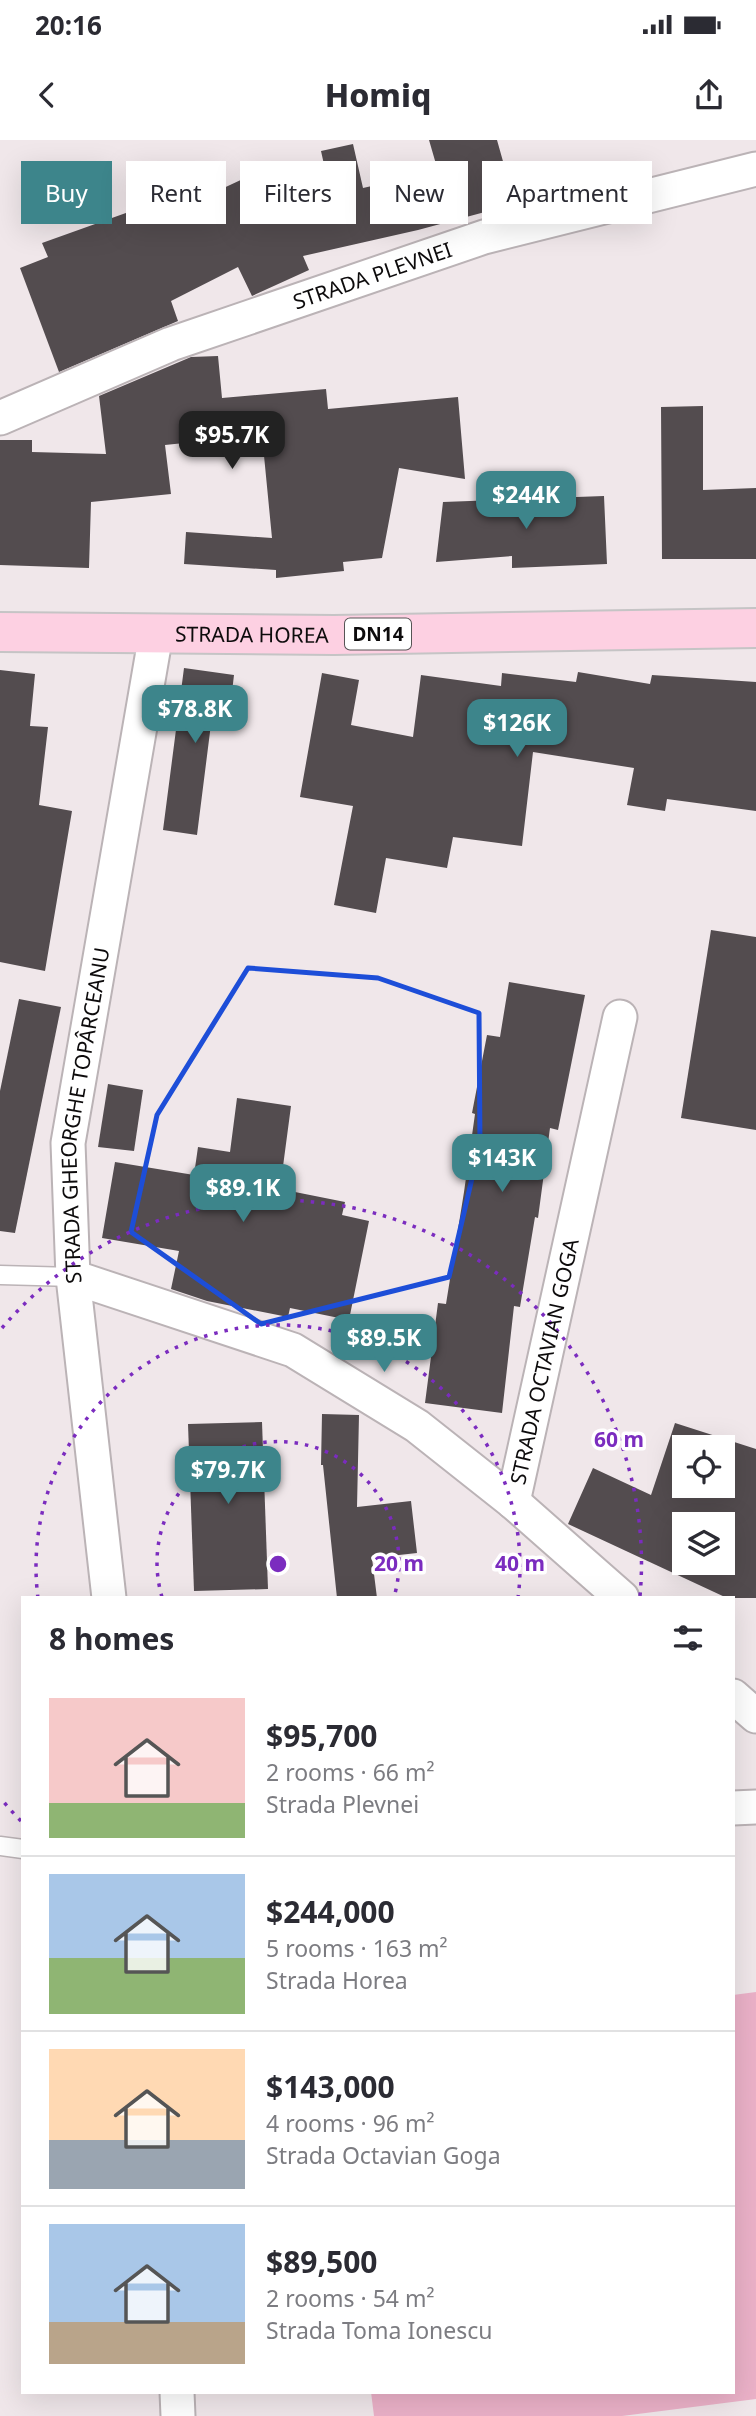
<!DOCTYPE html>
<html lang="en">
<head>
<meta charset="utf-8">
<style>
	body { margin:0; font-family:"Noto Sans",sans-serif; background:#f2f2f3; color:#2b2b33; height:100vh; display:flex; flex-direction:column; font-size:26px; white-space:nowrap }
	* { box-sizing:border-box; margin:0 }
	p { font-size:23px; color:#7c7c81 }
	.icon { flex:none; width:38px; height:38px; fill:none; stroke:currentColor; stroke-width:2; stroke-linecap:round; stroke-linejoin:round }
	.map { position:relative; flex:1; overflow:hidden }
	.side { position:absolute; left:21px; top:1456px; width:714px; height:798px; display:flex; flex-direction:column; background:#fff; border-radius:0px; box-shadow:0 7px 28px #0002 }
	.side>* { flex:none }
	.hud { position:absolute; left:21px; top:21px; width:714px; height:63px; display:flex; gap:14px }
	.controls { position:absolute; left:672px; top:1295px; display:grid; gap:14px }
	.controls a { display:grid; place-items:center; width:63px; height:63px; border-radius:0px; background:#fff; box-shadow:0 7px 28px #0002; font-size:35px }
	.price { position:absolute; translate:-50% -60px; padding:0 16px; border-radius:14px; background:#3d858b; color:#fff; font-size:23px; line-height:46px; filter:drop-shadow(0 2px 4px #0008) }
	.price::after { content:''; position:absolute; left:50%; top:42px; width:21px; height:16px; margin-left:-10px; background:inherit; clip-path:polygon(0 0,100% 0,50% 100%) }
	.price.current { background:#222; color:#fff }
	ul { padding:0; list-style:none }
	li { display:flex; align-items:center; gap:21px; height:175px; padding:0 28px }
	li+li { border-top:2px solid #e1e1e2 }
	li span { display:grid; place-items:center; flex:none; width:196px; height:140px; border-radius:0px; color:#555 }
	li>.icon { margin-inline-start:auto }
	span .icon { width:84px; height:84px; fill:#fffc; stroke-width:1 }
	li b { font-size:30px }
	h2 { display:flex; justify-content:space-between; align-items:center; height:84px; padding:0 28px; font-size:30px }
	.tag { padding:0 24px; border-radius:0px; background:#fff; box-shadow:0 7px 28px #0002; font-size:24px; line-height:63px }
	.tag.current { background:#3d858b; color:#fff }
	.status { display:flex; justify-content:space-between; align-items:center; height:49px; padding:0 35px; background:#fff; direction:ltr }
	.status svg { height:19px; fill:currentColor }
	header { display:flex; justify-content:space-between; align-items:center; height:91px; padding:0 28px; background:#fff; font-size:32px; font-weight:800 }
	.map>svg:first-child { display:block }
</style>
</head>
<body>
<div class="status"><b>20:16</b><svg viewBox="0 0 49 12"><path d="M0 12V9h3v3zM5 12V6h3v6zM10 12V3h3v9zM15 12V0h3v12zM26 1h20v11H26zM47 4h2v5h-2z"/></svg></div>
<header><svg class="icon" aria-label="back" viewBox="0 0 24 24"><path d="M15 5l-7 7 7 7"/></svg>Homiq<svg class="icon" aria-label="share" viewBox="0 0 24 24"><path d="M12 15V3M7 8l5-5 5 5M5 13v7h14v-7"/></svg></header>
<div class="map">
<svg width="756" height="2276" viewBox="0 0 756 2276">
	<rect width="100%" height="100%" fill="#f0e7ea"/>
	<polygon fill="#ebb1c8" points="756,1852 756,2259 622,2276 374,2276 371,2252 733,2252 733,1855"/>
	<g fill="#534c4f" fill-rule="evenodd">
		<polygon points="429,0 497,0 515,64 418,90 303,116 309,130 252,156 238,127 171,161 178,181 59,232 20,128 48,117 42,103 165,59 157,42 186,29 200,59 245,38 264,77 329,47 321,11 353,4 363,48 438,31"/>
		<polygon points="218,216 222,258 326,249 328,269 458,257 465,339 399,328 382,418 343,422 344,431 276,438 276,430 184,424 186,392 272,398 262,295 165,305 171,354 91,362 89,428 0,425 0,300 32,300 32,312 106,314 99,256 191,217"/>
		<polygon points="703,266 703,350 756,348 756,419 662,419 661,267"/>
		<polygon points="604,356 607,424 512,428 512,416 436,422 443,362"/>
		<polygon points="184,528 234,535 228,586 211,584 197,695 163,690"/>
		<polygon points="0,530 35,534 30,586 48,587 39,665 72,671 45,831 0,822"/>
		<polygon points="578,532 650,544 652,535 756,542 756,671 667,659 665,671 627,665 634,628 533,612 522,706 453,697 447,728 386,718 376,773 334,765 353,666 300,657 322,533 359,540 351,585 413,597 421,535 501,546 502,533 576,542"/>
		<polygon points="711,790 756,797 756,990 681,978"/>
		<polygon points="509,842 585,855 558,990 550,988 538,1078 535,1077 520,1167 514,1166 502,1273 425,1263 438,1163 446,1164 464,1052 475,974 472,973 487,895 500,897"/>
		<polygon points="19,859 61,867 15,1093 0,1091 0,951"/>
		<polygon points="108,944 143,950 134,1011 98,1007"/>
		<polygon points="237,958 291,966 280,1049 345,1062 342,1075 369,1081 349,1180 290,1168 288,1177 207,1161 171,1149 179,1111 102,1098 115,1022 194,1035 198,1007 230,1012"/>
		<polygon points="322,1274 359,1275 357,1367 411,1361 417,1413 372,1418 377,1458 337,1458 323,1325 321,1325"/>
		<polygon points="262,1282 268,1449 194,1451 188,1284"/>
		<path d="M675 1283 756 1309V1458H727L568 1384 593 1328 651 1355ZM684 1307H723V1346H684ZM684 1384H723V1423H684Z"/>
	</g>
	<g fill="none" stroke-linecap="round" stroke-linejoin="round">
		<defs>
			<g id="service">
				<polyline points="0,1135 73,1137"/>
				<polyline points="0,1706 23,1709"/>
			</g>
			<g id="minor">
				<path id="s1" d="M0 278 171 204 484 97 756 29"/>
				<polyline points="73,1137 293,1210 417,1286 513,1362 622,1458"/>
				<path id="s2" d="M513 1362 620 877"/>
				<path id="s3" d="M109 1458 73 1137 68 1003 156 494"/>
				<polyline points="733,1556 756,1576"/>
				<polyline points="733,1668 756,1667"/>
				<polyline points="177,2252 178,2276"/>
			</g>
			<g id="primary">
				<path id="s4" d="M0 492 334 495 756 488"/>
			</g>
		</defs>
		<use href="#service" stroke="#bbb3b6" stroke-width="21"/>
		<use href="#minor" stroke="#bbb3b6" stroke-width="37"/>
		<use href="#primary" stroke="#c5c4c5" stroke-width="42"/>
		<use href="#service" stroke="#fff" stroke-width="18"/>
		<use href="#minor" stroke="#fff" stroke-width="33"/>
		<use href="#primary" stroke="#fdd0e2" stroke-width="38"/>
	</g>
	<path fill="none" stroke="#1d4ed8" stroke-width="5" stroke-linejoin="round" d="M248 828 378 838 479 873 480 1004 449 1137 261 1184 131 1092 157 975Z"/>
	<g fill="none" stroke="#7b2cbf" stroke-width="3.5" stroke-dasharray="3.5 7">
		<path d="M162 1457A121 121 0 1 1 394 1457"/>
		<path d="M38 1458A242 242 0 1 1 518 1458"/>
		<path d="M21 1681A363 363 0 0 1 2 1660M2 1188A363 363 0 0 1 640 1456"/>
	</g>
	<g text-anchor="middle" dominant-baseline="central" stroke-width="7" stroke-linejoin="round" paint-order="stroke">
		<rect fill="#fff" stroke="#565455" stroke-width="2" x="345" y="478.5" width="66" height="31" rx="5"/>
		<g font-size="19" font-weight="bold" fill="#0d0b0c">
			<text x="378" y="494">DN14</text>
		</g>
		<g font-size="21" fill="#0d0b0c" stroke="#fff">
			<text stroke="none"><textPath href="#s1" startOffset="399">STRADA PLEVNEI</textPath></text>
			<text stroke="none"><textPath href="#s4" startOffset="252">STRADA HOREA</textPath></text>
			<text stroke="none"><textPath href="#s3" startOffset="486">STRADA GHEORGHE TOPÂRCEANU</textPath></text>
			<text stroke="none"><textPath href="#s2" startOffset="144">STRADA OCTAVIAN GOGA</textPath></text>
		</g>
	</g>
	<circle cx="278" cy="1424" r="10" fill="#7b2cbf" stroke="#fff" stroke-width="3.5"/>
	<g font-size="21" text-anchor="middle" font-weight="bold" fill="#7b2cbf" stroke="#fff" stroke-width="7" stroke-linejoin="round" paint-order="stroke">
		<text x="619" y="1307">60 m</text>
		<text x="399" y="1431">20 m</text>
		<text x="520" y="1431">40 m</text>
	</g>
</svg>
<div class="controls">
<a><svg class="icon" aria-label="locate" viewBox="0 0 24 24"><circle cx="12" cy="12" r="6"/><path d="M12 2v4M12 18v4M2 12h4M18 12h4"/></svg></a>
<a><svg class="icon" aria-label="layers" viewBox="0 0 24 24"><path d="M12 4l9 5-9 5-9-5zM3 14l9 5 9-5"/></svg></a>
</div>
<b class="price current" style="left:232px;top:331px">$95.7K</b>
<b class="price" style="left:526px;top:391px">$244K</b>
<b class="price" style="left:195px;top:605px">$78.8K</b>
<b class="price" style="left:517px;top:619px">$126K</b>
<b class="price" style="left:502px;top:1054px">$143K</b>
<b class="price" style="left:243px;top:1084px">$89.1K</b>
<b class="price" style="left:384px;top:1234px">$89.5K</b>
<b class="price" style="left:228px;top:1366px">$79.7K</b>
<div class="hud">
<a class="tag current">Buy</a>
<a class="tag">Rent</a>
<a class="tag">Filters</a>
<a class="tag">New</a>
<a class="tag">Apartment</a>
</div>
<section class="side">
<h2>8 homes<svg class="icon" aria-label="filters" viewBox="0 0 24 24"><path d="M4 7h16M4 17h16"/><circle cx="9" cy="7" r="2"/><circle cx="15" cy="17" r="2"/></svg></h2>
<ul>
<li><span style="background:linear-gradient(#f6c9c9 75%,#8fb573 0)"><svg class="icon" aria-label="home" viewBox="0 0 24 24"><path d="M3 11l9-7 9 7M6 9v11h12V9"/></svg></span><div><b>$95,700</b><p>2 rooms · 66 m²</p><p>Strada Plevnei</p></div></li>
<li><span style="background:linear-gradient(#a9c7e8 60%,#8fb573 0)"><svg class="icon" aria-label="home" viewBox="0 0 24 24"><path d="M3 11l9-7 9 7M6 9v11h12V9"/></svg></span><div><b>$244,000</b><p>5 rooms · 163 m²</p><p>Strada Horea</p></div></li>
<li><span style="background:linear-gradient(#ffd9b3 65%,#9aa5b1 0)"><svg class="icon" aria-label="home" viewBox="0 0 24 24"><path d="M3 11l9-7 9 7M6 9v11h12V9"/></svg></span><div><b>$143,000</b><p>4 rooms · 96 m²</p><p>Strada Octavian Goga</p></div></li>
<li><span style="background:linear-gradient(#a9c7e8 70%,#b9a48a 0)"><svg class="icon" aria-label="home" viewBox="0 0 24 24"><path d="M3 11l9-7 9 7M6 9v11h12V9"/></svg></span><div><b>$89,500</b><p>2 rooms · 54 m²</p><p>Strada Toma Ionescu</p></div></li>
</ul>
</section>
</div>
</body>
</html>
